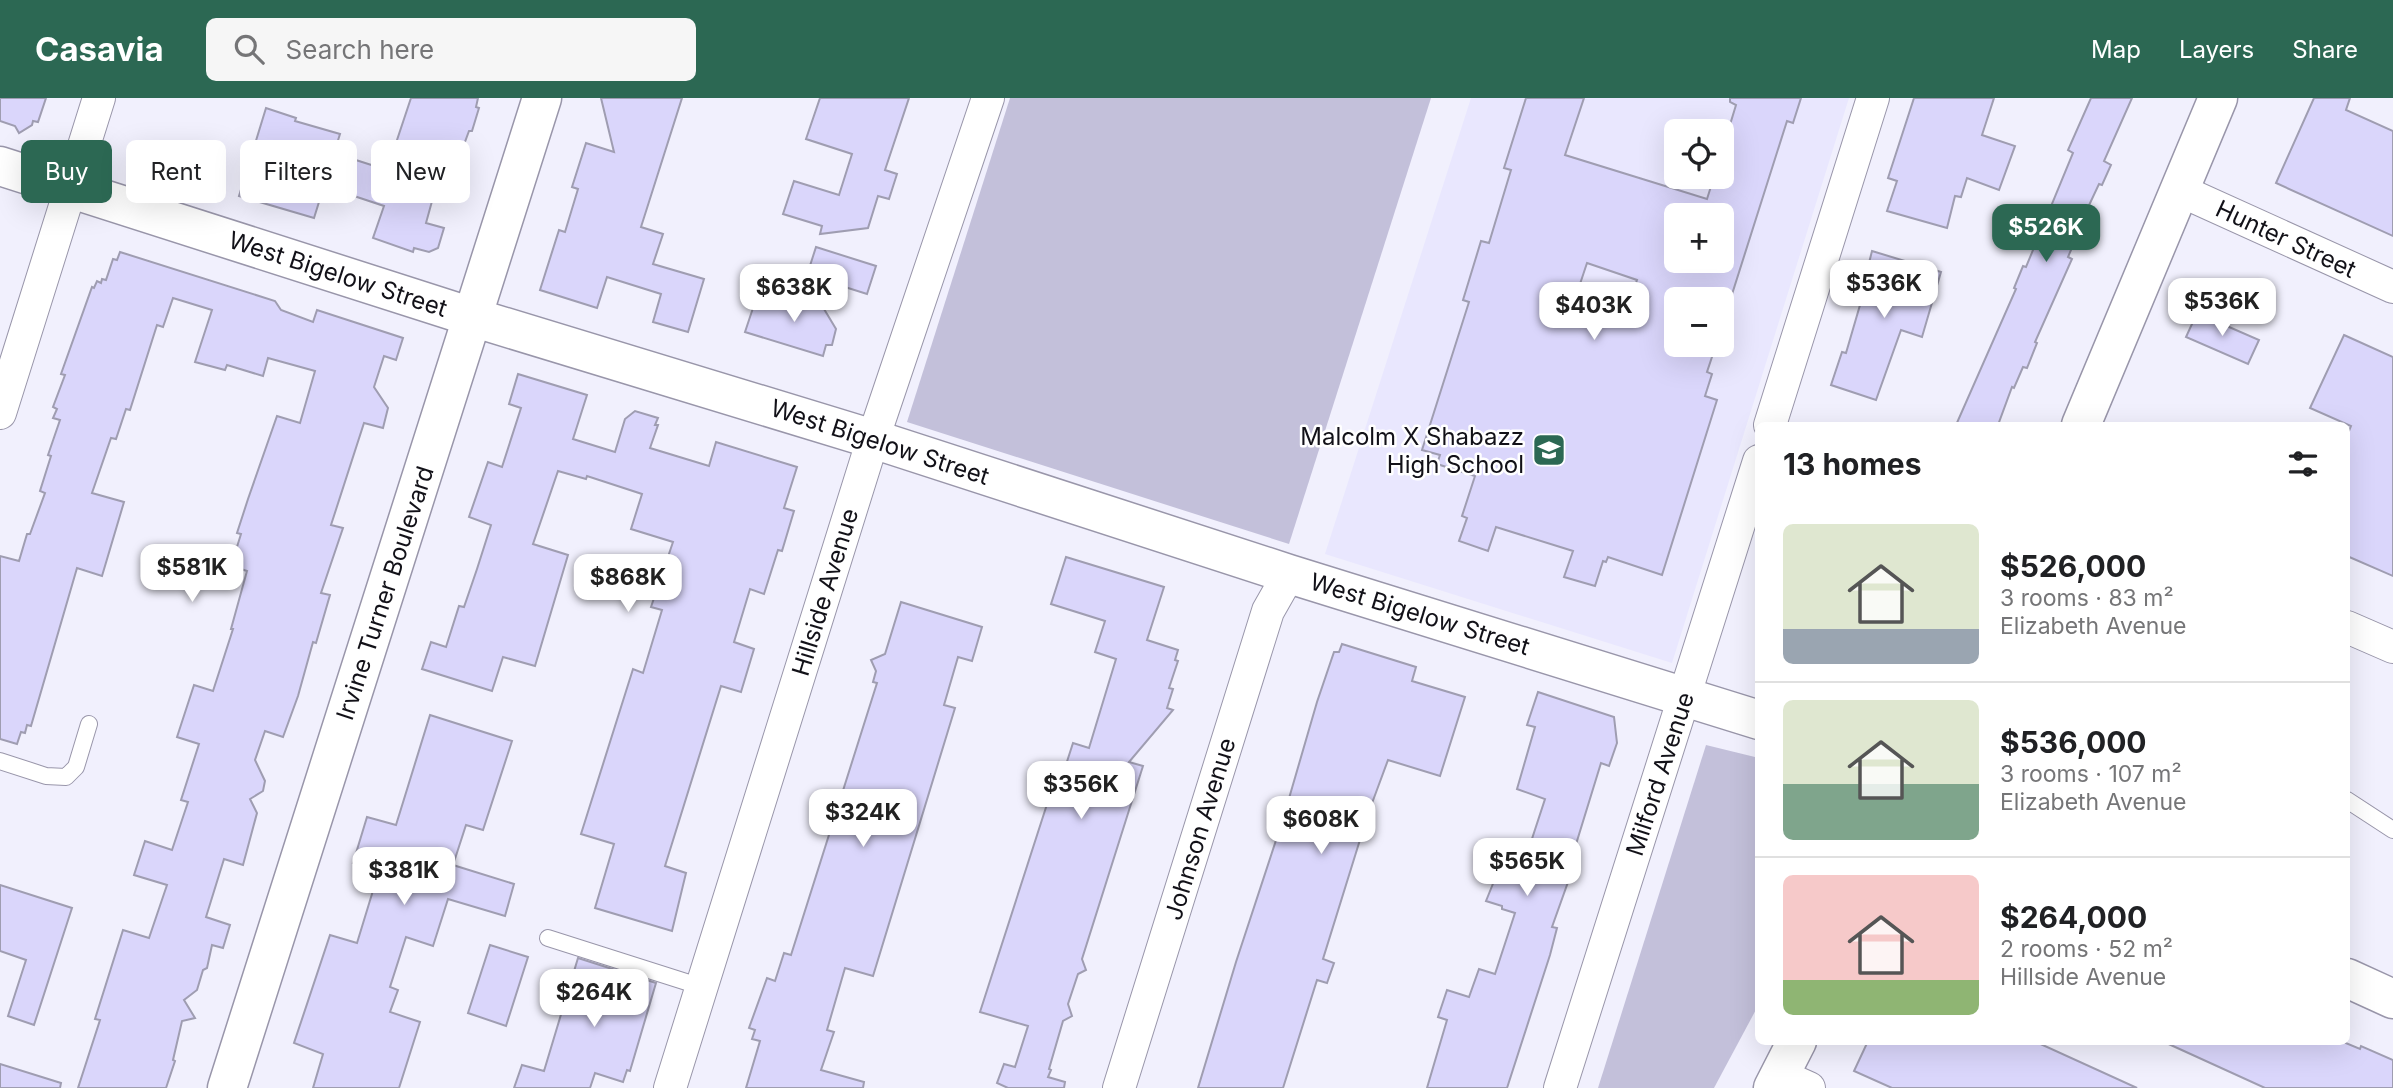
<!DOCTYPE html>
<html lang="en">
<head>
<meta charset="utf-8">
<style>
	body { margin:0; font-family:Inter,sans-serif; background:#f6f6f6; color:#202124; height:100vh; display:flex; flex-direction:column; font-size:26px; white-space:nowrap }
	* { box-sizing:border-box; margin:0 }
	p { font-size:23px; color:#757577 }
	.icon { flex:none; width:38px; height:38px; fill:none; stroke:currentColor; stroke-width:2; stroke-linecap:round; stroke-linejoin:round }
	.map { position:relative; flex:1; overflow:hidden }
	.panel { position:absolute; left:1755px; top:324px; width:595px; height:623px; display:flex; flex-direction:column; background:#fff; border-radius:10px; box-shadow:0 7px 28px #0002 }
	.panel>* { flex:none }
	.banner { position:absolute; left:21px; top:42px; width:665px; height:63px; display:flex; gap:14px }
	.controls { position:absolute; left:1664px; top:21px; display:grid; gap:14px }
	.controls a { display:grid; place-items:center; width:70px; height:70px; border-radius:10px; background:#fff; box-shadow:0 7px 28px #0002; font-size:35px }
	.price { position:absolute; translate:-50% -60px; padding:0 16px; border-radius:14px; background:#fff; color:#222; font-size:23px; line-height:46px; filter:drop-shadow(0 2px 4px #0008) }
	.price::after { content:''; position:absolute; left:50%; top:42px; width:21px; height:16px; margin-left:-10px; background:inherit; clip-path:polygon(0 0,100% 0,50% 100%) }
	.price.current { background:#2c6853; color:#fff }
	ul { padding:0; list-style:none }
	li { display:flex; align-items:center; gap:21px; height:175px; padding:0 28px }
	li+li { border-top:2px solid #e0e0e0 }
	li span { display:grid; place-items:center; flex:none; width:196px; height:140px; border-radius:10px; color:#555 }
	li>.icon { margin-inline-start:auto }
	span .icon { width:84px; height:84px; fill:#fffc; stroke-width:1 }
	li b { font-size:30px }
	h2 { display:flex; justify-content:space-between; align-items:center; height:84px; padding:0 28px; font-size:30px }
	.pill { padding:0 24px; border-radius:10px; background:#fff; box-shadow:0 7px 28px #0002; font-size:24px; line-height:63px }
	.pill.current { background:#2c6853; color:#fff }
	header { display:flex; align-items:center; gap:42px; box-sizing:border-box; height:98px; padding:0 35px; background:#2c6853; color:#fff }
	header strong { font-size:33px }
	nav { display:flex; gap:38px; margin-inline-start:auto; font-size:24px }
	.search { width:490px; height:63px; background:#f6f6f6; display:flex; align-items:center; gap:18px; box-sizing:border-box; padding:0 24px; border-radius:10px; color:#757577; font-size:26px }
	.map>svg:first-child { display:block }
</style>
</head>
<body>
<header>
<strong>Casavia</strong>
<div class="search"><svg class="icon" aria-label="search" viewBox="0 0 24 24"><circle cx="10" cy="10" r="6"/><path d="M15 15l6 6"/></svg>Search here</div>
<nav><a>Map</a><a>Layers</a><a>Share</a></nav>
</header>
<div class="map">
<svg width="2393" height="990" viewBox="0 0 2393 990">
	<rect width="100%" height="100%" fill="#f1f0fd"/>
	<path fill="#e9e7fe" fill-rule="evenodd" d="M1471 0H1849L1672 565 1325 456ZM1676 33H1722V79H1676ZM1676 117H1722V163H1676ZM1676 201H1722V247H1676Z"/>
	<g fill="#c3c0da">
		<polygon points="1010,0 1431,0 1289,446 907,324"/>
		<polygon points="1706,647 1759,660 1759,906 1714,990 1598,990"/>
	</g>
	<g fill="#dad6fb" stroke="#9f9db1" stroke-width="2" fill-rule="evenodd">
		<polygon points="0,0 46,0 38,24 33,23 32,27 19,35 15,28 0,23"/>
		<polygon points="411,0 478,0 476,9 479,10 472,33 469,33 459,60 457,59 450,89 437,85 426,125 444,130 438,150 429,154 414,150 413,154 373,140 384,108 324,88 314,120 239,98 266,10 296,20 295,23 340,36 334,55 387,72"/>
		<polygon points="601,0 682,0 641,129 663,136 653,166 704,181 688,234 653,224 661,196 607,179 597,210 540,192 559,132 565,134 578,91 572,89 586,45 614,54"/>
		<polygon points="820,0 909,0 885,72 897,76 889,101 878,98 868,130 820,136 822,128 783,116 794,83 839,97 852,56 806,41"/>
		<path d="M1526 0H1584L1565 57 1707 101 1714 79H1722V53L1736 7 1730 4V0H1801L1793 25 1787 23 1727 212 1722 211V201H1676V247H1716L1707 274 1712 276 1705 298 1717 302 1662 477 1608 459 1606 464 1603 463 1595 488 1564 479 1573 453 1496 429 1488 453 1459 443 1467 420 1462 418 1475 378 1437 366 1440 357 1422 352 1469 204 1463 202 1481 143 1489 145 1511 72 1504 70ZM1676 117H1722V163H1676ZM1587 165 1637 182 1624 223 1573 207Z"/>
		<polygon points="1914,0 1994,0 1982,37 2015,48 1999,92 1967,80 1961,99 1955,98 1947,130 1887,113 1897,83 1888,80"/>
		<polygon points="2091,0 2132,0 2104,63 2111,67 2102,87 2099,86 2075,137 2077,138 2068,159 2072,161 2035,244 2037,245 2027,270 2023,269 2014,290 2012,289 1998,327 1956,327 2016,191 2014,190 2023,168 2026,169 2073,55 2068,52"/>
		<polygon points="2314,0 2350,0 2346,12 2393,33 2393,138 2276,85"/>
		<polygon points="816,149 876,168 867,196 807,177"/>
		<polygon points="1872,153 1941,174 1922,239 1901,232 1876,302 1831,287 1842,254 1846,255 1860,207 1853,204 1868,169"/>
		<polygon points="120,154 275,203 281,212 313,224 317,212 403,240 396,262 384,258 374,289 388,310 383,330 364,325 331,427 343,430 321,495 330,497 316,545 313,544 298,598 283,639 265,633 255,662 265,683 263,693 250,701 257,715 243,767 224,761 206,819 230,827 223,850 212,847 207,870 203,872 197,892 184,902 195,920 182,923 173,962 175,963 166,990 78,990 100,922 95,921 123,832 149,840 167,787 134,777 145,743 172,752 188,704 181,702 199,646 177,639 194,587 213,593 233,531 231,531 247,473 231,468 241,436 237,435 248,401 277,318 300,325 315,273 268,260 263,278 227,267 225,272 195,264 212,212 173,200 163,229 157,227 130,312 126,311 116,341 111,340 92,395 124,404 102,478 77,470 31,628 27,627 25,635 21,634 17,646 0,641 0,458 19,463 27,436 30,436 45,395 40,393 51,358 48,357 60,322 53,320 57,311 53,309 65,277 61,276 92,189 94,190 97,183 101,185 102,181 106,182 113,161 117,162"/>
		<polygon points="806,181 836,231 832,247 826,247 823,258 745,234 756,201 796,214"/>
		<polygon points="2197,215 2259,242 2248,266 2186,239"/>
		<polygon points="2344,237 2393,259 2393,478 2347,458 2347,338 2351,328 2310,310"/>
		<polygon points="518,276 587,297 573,341 615,354 625,321 635,313 658,320 655,327 658,327 650,350 709,368 716,344 797,369 784,410 794,413 782,453 778,452 764,496 750,491 734,544 754,551 741,594 721,588 665,768 686,775 672,833 595,810 614,746 581,736 633,571 643,575 662,512 651,509 673,444 631,431 642,396 587,378 586,381 558,373 533,446 568,457 535,568 503,559 492,593 422,571 431,544 446,549 459,508 464,509 477,471 491,427 469,419 488,364 502,369 521,310 509,306"/>
		<polygon points="1066,459 1164,489 1147,542 1178,552 1175,562 1178,563 1169,590 1173,591 1167,610 1173,612 1129,664 1143,668 1082,861 1086,872 1078,876 1068,906 1072,918 1063,923 1049,971 1051,972 1048,979 1065,984 1064,990 1008,990 997,985 1004,966 1015,969 1028,928 980,914 1049,700 1045,698 1053,673 1063,676 1073,645 1089,650 1116,561 1095,554 1105,523 1051,506"/>
		<polygon points="901,504 982,529 972,563 958,559 944,607 955,610 873,878 845,870 827,932 834,934 821,972 864,984 863,990 746,990 760,943 752,941 755,932 749,930 767,880 775,883 784,855 791,857 877,585 873,584 876,573 871,562 885,556"/>
		<polygon points="1342,546 1416,569 1412,583 1465,599 1440,678 1388,662 1368,716 1323,861 1334,865 1327,885 1317,882 1283,990 1198,990 1236,864 1283,721 1317,604 1334,554 1339,554"/>
		<polygon points="1538,594 1614,619 1617,645 1609,668 1601,665 1569,769 1568,784 1552,829 1557,830 1550,857 1507,990 1427,990 1447,922 1438,919 1447,892 1469,899 1479,871 1495,876 1515,815 1502,811 1502,808 1486,803 1505,756 1512,758 1514,752 1527,756 1545,701 1517,691 1535,629 1527,627"/>
		<polygon points="430,617 512,643 483,732 466,727 453,767 514,786 505,818 448,801 433,848 406,839 390,889 398,892 390,914 420,924 399,990 313,990 323,956 294,945 330,837 357,845 379,773 353,765 367,719 396,727"/>
		<polygon points="0,787 72,810 34,927 8,918 26,862 0,853"/>
		<polygon points="490,847 528,859 506,928 468,915"/>
		<polygon points="578,860 656,885 630,973 627,972 623,984 595,975 590,990 514,990 522,967 544,973"/>
		<polygon points="1868,943 2034,943 2137,990 1892,990 1854,973"/>
		<polygon points="2162,943 2341,943 2360,951 2361,948 2393,962 2393,990 2265,990"/>
		<polygon points="0,966 61,985 60,990 0,990"/>
	</g>
	<g fill="none" stroke-linecap="round" stroke-linejoin="round">
		<defs>
			<g id="lane">
				<polyline points="0,663 46,678 66,679 76,669 89,626"/>
				<polyline points="2347,702 2393,732"/>
				<polyline points="548,840 702,889"/>
			</g>
			<g id="street">
				<polyline points="2179,92 2393,189"/>
				<polyline points="0,315 99,0"/>
				<polyline points="1770,327 1873,0"/>
				<polyline points="2347,529 2393,549"/>
				<polyline points="1780,977 1809,990"/>
				<polyline points="670,990 873,341 988,0"/>
				<polyline points="1119,990 1268,513 1289,476"/>
				<polyline points="1560,990 1759,363"/>
			</g>
			<g id="secondary">
				<polyline points="0,68 472,219 873,341 1289,476 1759,622"/>
				<polyline points="2081,327 2218,0"/>
				<polyline points="2347,880 2393,901"/>
				<polyline points="227,990 542,0"/>
				<polyline points="1773,990 1797,943"/>
			</g>
		</defs>
		<use href="#lane" stroke="#9996aa" stroke-width="18"/>
		<use href="#street" stroke="#9996aa" stroke-width="34"/>
		<use href="#secondary" stroke="#9996aa" stroke-width="41"/>
		<use href="#lane" stroke="#fff" stroke-width="16"/>
		<use href="#street" stroke="#fff" stroke-width="32"/>
		<use href="#secondary" stroke="#fff" stroke-width="38"/>
	</g>
	<defs>
		<symbol id="school-square" viewBox="-11 -11 22 22"><rect x="-9" y="-9" width="18" height="18" rx="4" fill="#2c6853" stroke="#fff"/><path d="M0-5L7-2L0 1L-7-2ZM-4 1L0 2.5L4 1V4Q0 6-4 4Z" fill="#fff"/></symbol>
	</defs>
	<g fill-rule="evenodd">
		<use href="#school-square" x="1530" y="333" width="38" height="38"/>
	</g>
	<g text-anchor="middle" dominant-baseline="central" stroke-width="5" stroke-linejoin="round" paint-order="stroke">
		<g font-size="24" fill="#121118" stroke="#fff">
			<text transform="translate(2286 141) rotate(25)">Hunter Street</text>
			<text transform="translate(338 176) rotate(18)">West Bigelow Street</text>
			<text transform="translate(880 344) rotate(18)">West Bigelow Street</text>
			<text transform="translate(825 494) rotate(-73)">Hillside Avenue</text>
			<text transform="translate(385 495) rotate(-72)">Irvine Turner Boulevard</text>
			<text transform="translate(1420 516) rotate(17)">West Bigelow Street</text>
			<text transform="translate(1660 676) rotate(-72)">Milford Avenue</text>
			<text transform="translate(1200 731) rotate(-73)">Johnson Avenue</text>
		</g>
		<g font-size="24" fill="#121118" stroke="#fff" text-anchor="end">
			<text x="1524" y="338">Malcolm X Shabazz<tspan x="1524" dy="28">High School</tspan></text>
		</g>
	</g>
</svg>
<div class="controls">
<a><svg class="icon" aria-label="locate" viewBox="0 0 24 24"><circle cx="12" cy="12" r="6"/><path d="M12 2v4M12 18v4M2 12h4M18 12h4"/></svg></a>
<a>+</a>
<a>−</a>
</div>
<b class="price current" style="left:2046px;top:166px">$526K</b>
<b class="price" style="left:1884px;top:222px">$536K</b>
<b class="price" style="left:794px;top:226px">$638K</b>
<b class="price" style="left:2222px;top:240px">$536K</b>
<b class="price" style="left:1594px;top:244px">$403K</b>
<b class="price" style="left:192px;top:506px">$581K</b>
<b class="price" style="left:628px;top:516px">$868K</b>
<b class="price" style="left:1081px;top:723px">$356K</b>
<b class="price" style="left:863px;top:751px">$324K</b>
<b class="price" style="left:1321px;top:758px">$608K</b>
<b class="price" style="left:1527px;top:800px">$565K</b>
<b class="price" style="left:404px;top:809px">$381K</b>
<b class="price" style="left:594px;top:931px">$264K</b>
<div class="banner">
<a class="pill current">Buy</a>
<a class="pill">Rent</a>
<a class="pill">Filters</a>
<a class="pill">New</a>
</div>
<section class="panel">
<h2>13 homes<svg class="icon" aria-label="filters" viewBox="0 0 24 24"><path d="M4 7h16M4 17h16"/><circle cx="9" cy="7" r="2"/><circle cx="15" cy="17" r="2"/></svg></h2>
<ul>
<li><span style="background:linear-gradient(#dfe7d0 75%,#9aa5b1 0)"><svg class="icon" aria-label="home" viewBox="0 0 24 24"><path d="M3 11l9-7 9 7M6 9v11h12V9"/></svg></span><div><b>$526,000</b><p>3 rooms · 83 m²</p><p>Elizabeth Avenue</p></div></li>
<li><span style="background:linear-gradient(#dfe7d0 60%,#7fa58c 0)"><svg class="icon" aria-label="home" viewBox="0 0 24 24"><path d="M3 11l9-7 9 7M6 9v11h12V9"/></svg></span><div><b>$536,000</b><p>3 rooms · 107 m²</p><p>Elizabeth Avenue</p></div></li>
<li><span style="background:linear-gradient(#f6c9c9 75%,#8fb573 0)"><svg class="icon" aria-label="home" viewBox="0 0 24 24"><path d="M3 11l9-7 9 7M6 9v11h12V9"/></svg></span><div><b>$264,000</b><p>2 rooms · 52 m²</p><p>Hillside Avenue</p></div></li>
</ul>
</section>
</div>
</body>
</html>
